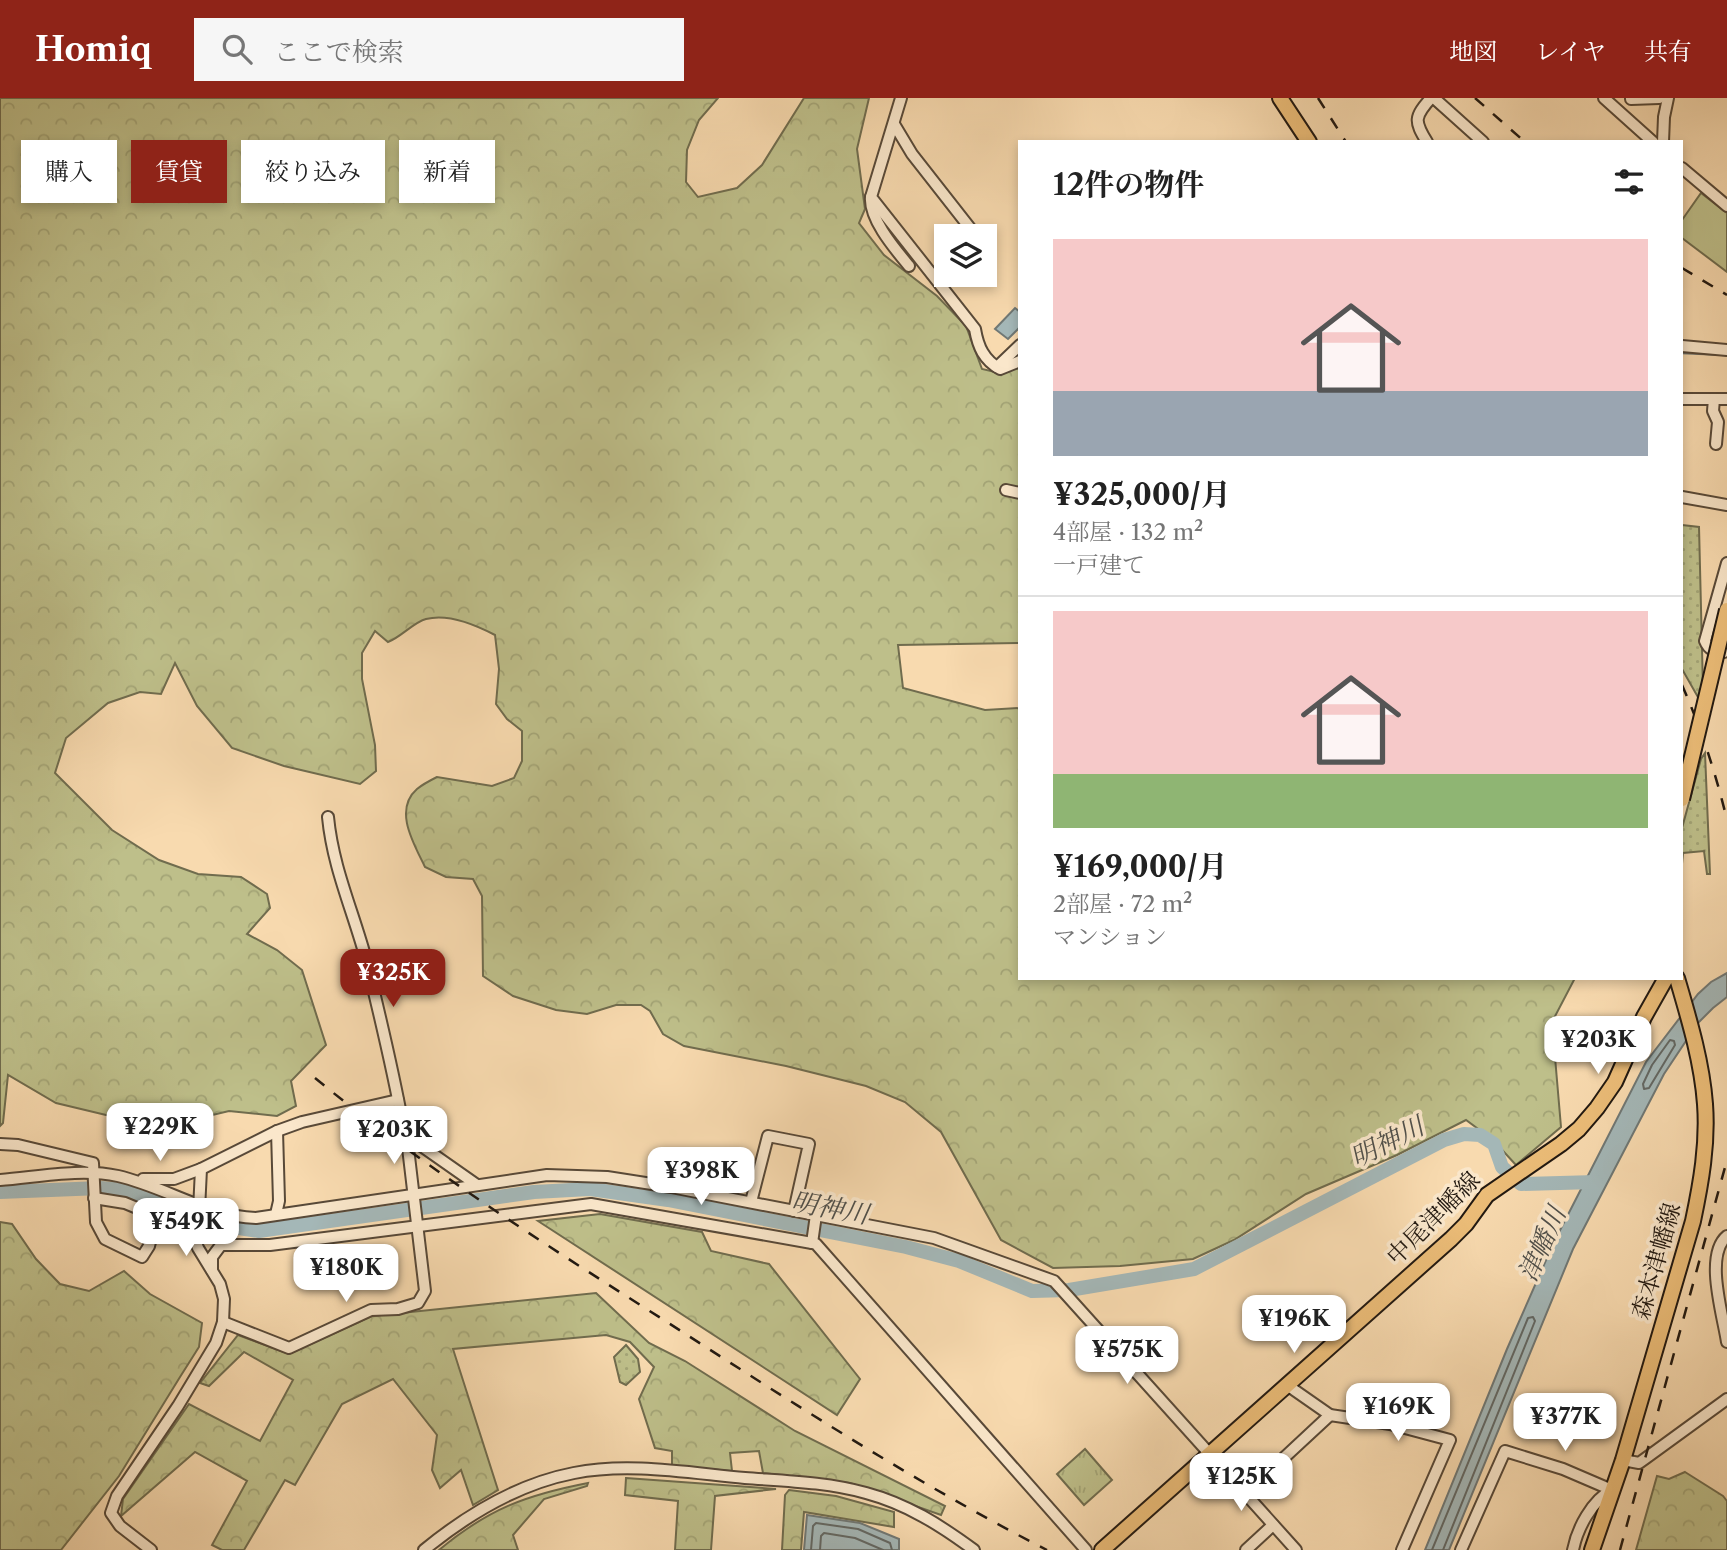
<!DOCTYPE html>
<html lang="ja">
<head>
<meta charset="utf-8">
<style>
	body { margin:0; font-family:"Libre Caslon Text","Noto Serif JP",serif; background:#f6f6f6; color:#222; height:100vh; display:flex; flex-direction:column; font-size:26px; white-space:nowrap }
	* { box-sizing:border-box; margin:0 }
	p { font-size:23px; color:#767676 }
	.icon { flex:none; width:38px; height:38px; fill:none; stroke:currentColor; stroke-width:2; stroke-linecap:round; stroke-linejoin:round }
	.map { position:relative; flex:1; overflow:hidden }
	.sheet { position:absolute; left:1018px; top:42px; width:665px; height:840px; display:flex; flex-direction:column; background:#fff; border-radius:0px; box-shadow:0 4px 10px #0003 }
	.sheet>* { flex:none }
	.hud { position:absolute; left:21px; top:42px; width:665px; height:63px; display:flex; gap:14px }
	.fabs { position:absolute; left:934px; top:126px; display:grid; gap:14px }
	.fabs a { display:grid; place-items:center; width:63px; height:63px; border-radius:0px; background:#fff; box-shadow:0 4px 10px #0003; font-size:35px }
	.price { position:absolute; translate:-50% -60px; padding:0 16px; border-radius:14px; background:#fff; color:#222; font-size:23px; line-height:46px; filter:drop-shadow(0 2px 4px #0008) }
	.price::after { content:''; position:absolute; left:50%; top:42px; width:21px; height:16px; margin-left:-10px; background:inherit; clip-path:polygon(0 0,100% 0,50% 100%) }
	.price.current { background:#8f2418; color:#fff }
	ul { padding:0; list-style:none }
	li { display:grid; align-content:center; gap:14px; height:371px; padding:0 35px }
	li+li { border-top:2px solid #e0e0e0 }
	li span { display:grid; place-items:center; height:217px; border-radius:0px; color:#555 }
	li>.icon { margin-inline-start:auto }
	span .icon { width:126px; height:126px; fill:#fffc; stroke-width:1 }
	li b { font-size:30px }
	h2 { display:flex; justify-content:space-between; align-items:center; height:84px; padding:0 35px; font-size:30px }
	.tag { padding:0 24px; border-radius:0px; background:#fff; box-shadow:0 4px 10px #0003; font-size:24px; line-height:63px }
	.tag.current { background:#8f2418; color:#fff }
	header { display:flex; align-items:center; gap:42px; box-sizing:border-box; height:98px; padding:0 35px; background:#8f2418; color:#fff }
	header strong { font-size:33px }
	nav { display:flex; gap:38px; margin-inline-start:auto; font-size:24px }
	.search { width:490px; height:63px; background:#f6f6f6; display:flex; align-items:center; gap:18px; box-sizing:border-box; padding:0 24px; border-radius:0px; color:#767676; font-size:26px }
	.map>svg:first-child { display:block }
</style>
</head>
<body>
<header>
<strong>Homiq</strong>
<div class="search"><svg class="icon" aria-label="search" viewBox="0 0 24 24"><circle cx="10" cy="10" r="6"/><path d="M15 15l6 6"/></svg>ここで検索</div>
<nav><a>地図</a><a>レイヤ</a><a>共有</a></nav>
</header>
<div class="map">
<svg width="1727" height="1452" viewBox="0 0 1727 1452">
	<defs>
		<pattern id="grass-tufts" width="24" height="20" patternUnits="userSpaceOnUse" patternTransform="scale(1.75)"><rect width="24" height="20" fill="#bebf8a"/><path d="M3 7l-1-3M5 7V3M7 7l1-3M15 17l-1-3M17 17v-4M19 17l1-3" fill="none" stroke="#a3a476"/></pattern>
		<pattern id="forest-crowns" width="20" height="18" patternUnits="userSpaceOnUse" patternTransform="scale(1.75)"><rect width="20" height="18" fill="#bebf8a"/><path d="M2 6a3 3 0 1 1 6 0M12 15a3 3 0 1 1 6 0" fill="none" stroke="#a3a476"/></pattern>
		<pattern id="park-dots" width="8" height="8" patternUnits="userSpaceOnUse" patternTransform="scale(1.75)"><rect width="8" height="8" fill="#bebf8a"/><path d="M2 2h.1M6 6h.1" fill="none" stroke="#a3a476" stroke-width="1.8" stroke-linecap="round"/></pattern>
	</defs>
	<rect width="100%" height="100%" fill="#f8daaf"/>
	<filter id="stains"><feTurbulence type="fractalNoise" baseFrequency=".00286" numOctaves="4"/><feColorMatrix values="0 0 0 0 .2 0 0 0 0 .09 0 0 0 0 .02 0 0 0 .5 -.17"/></filter>
	<radialGradient id="worn" r=".72"><stop offset=".6" stop-color="#630" stop-opacity="0"/><stop offset="1" stop-color="#630" stop-opacity=".3"/></radialGradient>
	<polygon fill="url(#grass-tufts)" stroke="#706c4e" stroke-width="2" points="1085,1351 1112,1382 1084,1407 1057,1376"/>
	<g fill="url(#forest-crowns)" stroke="#706c4e" stroke-width="2">
		<path d="M0 0H718L699 22 687 52 686 84 698 99 737 90 762 67 804 0H869L857 51 865 111 859 125 884 157 937 198 966 228 982 271 1003 276 1020 258V545L898 547 903 590 985 612 1020 610V880H1575L1552 924 1561 1029 1516 1067 1493 1042 1466 1022 1397 1057 1306 1096 1234 1142 1193 1161 1120 1168 1053 1170 1001 1142 941 1034 905 1004 866 988 786 968 684 948 663 936 650 913 641 907H616L587 916 556 912 513 898 483 878 482 798 473 781 446 779 425 769C414 746 393 712 417 691 423 686 431 682 437 679L492 688 514 680 522 663V633L507 621 496 606 499 571 495 537C476 527 449 515 426 521 414 524 401 539 388 544L375 533 362 555V581L375 647 376 673 360 686 284 668 232 650 197 608 175 565 161 596 140 594 108 605 66 640 55 675 112 732 159 762 198 776 241 779 267 796 270 810 247 836 277 852 302 872 326 947 291 983 296 1008 277 1018 229 1013 179 1025 106 1017 56 1005 8 977 3 1025 0 1028Z"/>
		<polygon points="600,1116 702,1134 711,1153 769,1166 860,1281 837,1317 538,1123"/>
		<polygon points="0,1124 12,1126 36,1161 60,1186 89,1193 124,1173 150,1196 202,1225 199,1249 180,1279 119,1378 61,1452 0,1452"/>
		<polygon points="596,1195 649,1245 685,1263 795,1333 945,1408 941,1417 850,1385 763,1375 759,1353 730,1355 732,1373 672,1368 672,1353 655,1350 639,1301 654,1269 630,1244 606,1237 453,1251 498,1392 473,1407 461,1372 440,1390 432,1372 437,1337 393,1281 342,1306 295,1387 285,1382 244,1452 222,1452 212,1447 247,1383 195,1354 121,1418 123,1401 189,1306 260,1343 293,1282 244,1254 209,1288 200,1285 238,1237 289,1256 372,1218"/>
		<polygon points="1685,1374 1723,1398 1727,1403 1727,1452 1636,1452 1657,1378 1669,1381"/>
		<polygon points="626,1380 776,1391 715,1398 711,1452 675,1452 678,1403 625,1397"/>
		<path d="M588 1385 587 1388 544 1401 513 1437 518 1452H439C488 1411 526 1397 588 1385Z"/>
		<polygon points="789,1392 836,1398 894,1414 894,1429 804,1414 801,1452 782,1452 785,1397"/>
	</g>
	<g fill="url(#park-dots)" stroke="#706c4e" stroke-width="2">
		<polygon points="1682,427 1699,429 1703,591 1699,601 1682,571"/>
		<polygon points="1705,655 1710,776 1707,776 1704,753 1683,755 1682,766 1682,730 1701,661"/>
		<polygon points="626,1247 638,1261 640,1274 626,1287 620,1284 614,1259"/>
	</g>
	<polygon fill="#bebf8a" stroke="#706c4e" stroke-width="2" points="1701,95 1727,115 1727,174 1682,140 1682,122"/>
	<g fill="#a4b7b7" stroke="#707875" stroke-width="2">
		<polygon points="1015,210 1020,214 1020,229 1008,241 995,231"/>
		<polygon points="1727,875 1727,899 1713,910 1698,925 1664,976 1573,1151 1449,1452 1425,1452 1507,1251 1554,1144 1646,964 1698,896 1711,884"/>
		<polygon points="807,1417 860,1425 899,1441 899,1452 804,1452"/>
	</g>
	<g fill="none" stroke-linecap="round" stroke-linejoin="round">
		<g stroke="#636864" stroke-width="2">
			<polygon points="1670,942 1674,943 1675,947 1649,990 1644,991 1643,986 1652,967"/>
			<polyline points="811,1452 813,1428 816,1425 858,1431 890,1445 892,1452"/>
			<polyline points="820,1452 821,1438 824,1435 855,1440 883,1452"/>
			<polyline points="1432,1452 1528,1220 1533,1219 1535,1223 1443,1452"/>
		</g>
		<g stroke="#707875" stroke-width="2.5">
			<polyline points="1430,4 1457,27"/>
			<polyline points="1682,255 1727,257"/>
		</g>
		<polyline stroke="#a4b7b7" stroke-width="14" points="0,1094 101,1090 128,1092 212,1126 259,1133 534,1094 590,1091 668,1102 906,1149 959,1163 1032,1193 1069,1192 1194,1171 1444,1042 1464,1036 1480,1037 1494,1046 1502,1069 1521,1086 1596,1084"/>
		<defs>
			<g id="minor">
				<path d="M901 0 871 99 975 231C978 249 984 262 1000 271L1020 263"/>
				<polyline points="1434,0 1483,44"/>
				<polyline points="1604,0 1653,44"/>
				<polyline points="1631,1 1659,0"/>
				<polyline points="894,26 912,56 970,130"/>
				<path d="M1427 44C1414 23 1414 19 1431 0"/>
				<polyline points="1663,44 1664,19 1668,0"/>
				<polyline points="1682,70 1727,108"/>
				<path d="M871 99C869 121 895 151 909 168"/>
				<polyline points="1682,248 1727,252"/>
				<polyline points="997,269 1020,247"/>
				<polyline points="1682,301 1727,301"/>
				<polyline points="1714,301 1713,313 1718,324 1716,346"/>
				<polyline points="1006,392 1020,395"/>
				<polyline points="1682,399 1727,407"/>
				<path d="M1727 465 1705 543C1709 553 1715 553 1724 554L1727 552"/>
				<path d="M328 719C333 771 354 815 367 865 380 918 393 973 403 1027L410 1040 477 1087"/>
				<polyline points="0,1046 18,1047 93,1065 96,1124 105,1141 142,1159 149,1148 157,1116"/>
				<polyline points="143,1081 174,1081 201,1071"/>
				<path d="M0 1082C38 1079 81 1070 118 1078 166 1089 206 1118 256 1120L547 1077 607 1079 671 1089 934 1140 1054 1183 1296 1452"/>
				<polyline points="94,1100 125,1105 192,1133"/>
				<polyline points="751,1104 768,1038 809,1046 794,1113"/>
				<polyline points="276,1116 279,1103 277,1033"/>
				<path d="M1727 1138C1704 1157 1723 1217 1727 1244"/>
				<polyline points="812,1145 816,1117"/>
				<polyline points="212,1172 212,1159 221,1147 270,1147 591,1106 812,1145 816,1146 1086,1452"/>
				<polyline points="223,1224 289,1250 371,1212 398,1211 418,1205 425,1193 406,1033"/>
				<polyline points="1287,1287 1330,1317 1390,1326 1450,1342 1402,1452"/>
				<polyline points="1623,1362 1639,1365 1646,1360 1727,1301"/>
				<polyline points="1245,1396 1330,1317"/>
				<polyline points="151,1452 120,1428 111,1415 117,1398 178,1308 216,1245 223,1224 224,1201 220,1186 198,1150 192,1133 199,1112 201,1071 277,1033 302,1024 398,1002"/>
				<path d="M424 1452C468 1416 517 1386 574 1375 629 1364 689 1375 745 1380 785 1383 827 1384 866 1395 907 1406 940 1427 974 1452"/>
				<polyline points="1246,1452 1273,1427"/>
				<polyline points="1461,1452 1505,1353 1563,1371 1612,1392"/>
				<path d="M1573 1452C1577 1431 1592 1402 1612 1392"/>
			</g>
			<g id="major">
				<polyline points="1280,0 1309,44"/>
				<polyline points="1102,1452 1451,1141 1466,1126 1487,1097 1561,1046 1579,1031 1597,1010 1615,984 1644,919 1666,880"/>
				<path d="M1592 1452 1623 1362 1693 1123C1701 1085 1708 1046 1705 1006 1702 964 1689 921 1677 880"/>
			</g>
		</defs>
		<use href="#minor" stroke="#584938" stroke-width="14"/>
		<use href="#major" stroke="#221911" stroke-width="18"/>
		<use href="#minor" stroke="#fae7cb" stroke-width="10"/>
		<use href="#major" stroke="#ecbd78" stroke-width="14"/>
		<g stroke="#221911" stroke-width="2.5" stroke-dasharray="12 12" stroke-linecap="butt">
			<polyline points="1318,0 1346,44"/>
			<polyline points="1475,0 1525,44"/>
			<polyline points="1682,170 1727,197"/>
			<path d="M1682 587C1701 630 1716 676 1727 722"/>
			<path d="M315 980C426 1071 546 1147 667 1224 791 1304 916 1385 1047 1452"/>
			<polyline points="1620,1452 1727,1062"/>
		</g>
		<defs>
			<polyline id="major-bridge" points="1682,701 1727,512"/>
		</defs>
		<use href="#major-bridge" stroke="#221911" stroke-width="18" stroke-linecap="butt"/>
		<use href="#major-bridge" stroke="#ecbd78" stroke-width="14"/>
	</g>
	<g text-anchor="middle" dominant-baseline="central" stroke-width="7" stroke-linejoin="round" paint-order="stroke">
		<g font-size="24" fill="#221911" stroke="#fae7cb">
			<text transform="translate(1433 1120) rotate(-45)">中尾津幡線</text>
			<text transform="translate(1656 1163) rotate(-74)">森本津幡線</text>
		</g>
		<g font-size="26" font-style="italic" fill="#50504b" stroke="#fae7cb">
			<text transform="translate(1387 1044) rotate(-27)">明神川</text>
			<text transform="translate(830 1110) rotate(10)">明神川</text>
			<text transform="translate(1542 1146) rotate(-66)">津幡川</text>
		</g>
	</g>
	<rect width="100%" height="100%" filter="url(#stains)"/>
	<rect width="100%" height="100%" fill="url(#worn)"/>
</svg>
<div class="fabs">
<a><svg class="icon" aria-label="layers" viewBox="0 0 24 24"><path d="M12 4l9 5-9 5-9-5zM3 14l9 5 9-5"/></svg></a>
</div>
<b class="price current" style="left:393px;top:911px">¥325K</b>
<b class="price" style="left:1598px;top:978px">¥203K</b>
<b class="price" style="left:160px;top:1065px">¥229K</b>
<b class="price" style="left:394px;top:1068px">¥203K</b>
<b class="price" style="left:701px;top:1109px">¥398K</b>
<b class="price" style="left:186px;top:1160px">¥549K</b>
<b class="price" style="left:346px;top:1206px">¥180K</b>
<b class="price" style="left:1294px;top:1257px">¥196K</b>
<b class="price" style="left:1127px;top:1288px">¥575K</b>
<b class="price" style="left:1398px;top:1345px">¥169K</b>
<b class="price" style="left:1565px;top:1355px">¥377K</b>
<b class="price" style="left:1241px;top:1415px">¥125K</b>
<div class="hud">
<a class="tag">購入</a>
<a class="tag current">賃貸</a>
<a class="tag">絞り込み</a>
<a class="tag">新着</a>
</div>
<section class="sheet">
<h2>12件の物件<svg class="icon" aria-label="filters" viewBox="0 0 24 24"><path d="M4 7h16M4 17h16"/><circle cx="9" cy="7" r="2"/><circle cx="15" cy="17" r="2"/></svg></h2>
<ul>
<li><span style="background:linear-gradient(#f6c9c9 70%,#9aa5b1 0)"><svg class="icon" aria-label="home" viewBox="0 0 24 24"><path d="M3 11l9-7 9 7M6 9v11h12V9"/></svg></span><div><b>¥325,000/月</b><p>4部屋 · 132 m²</p><p>一戸建て</p></div></li>
<li><span style="background:linear-gradient(#f6c9c9 75%,#8fb573 0)"><svg class="icon" aria-label="home" viewBox="0 0 24 24"><path d="M3 11l9-7 9 7M6 9v11h12V9"/></svg></span><div><b>¥169,000/月</b><p>2部屋 · 72 m²</p><p>マンション</p></div></li>
</ul>
</section>
</div>
</body>
</html>
